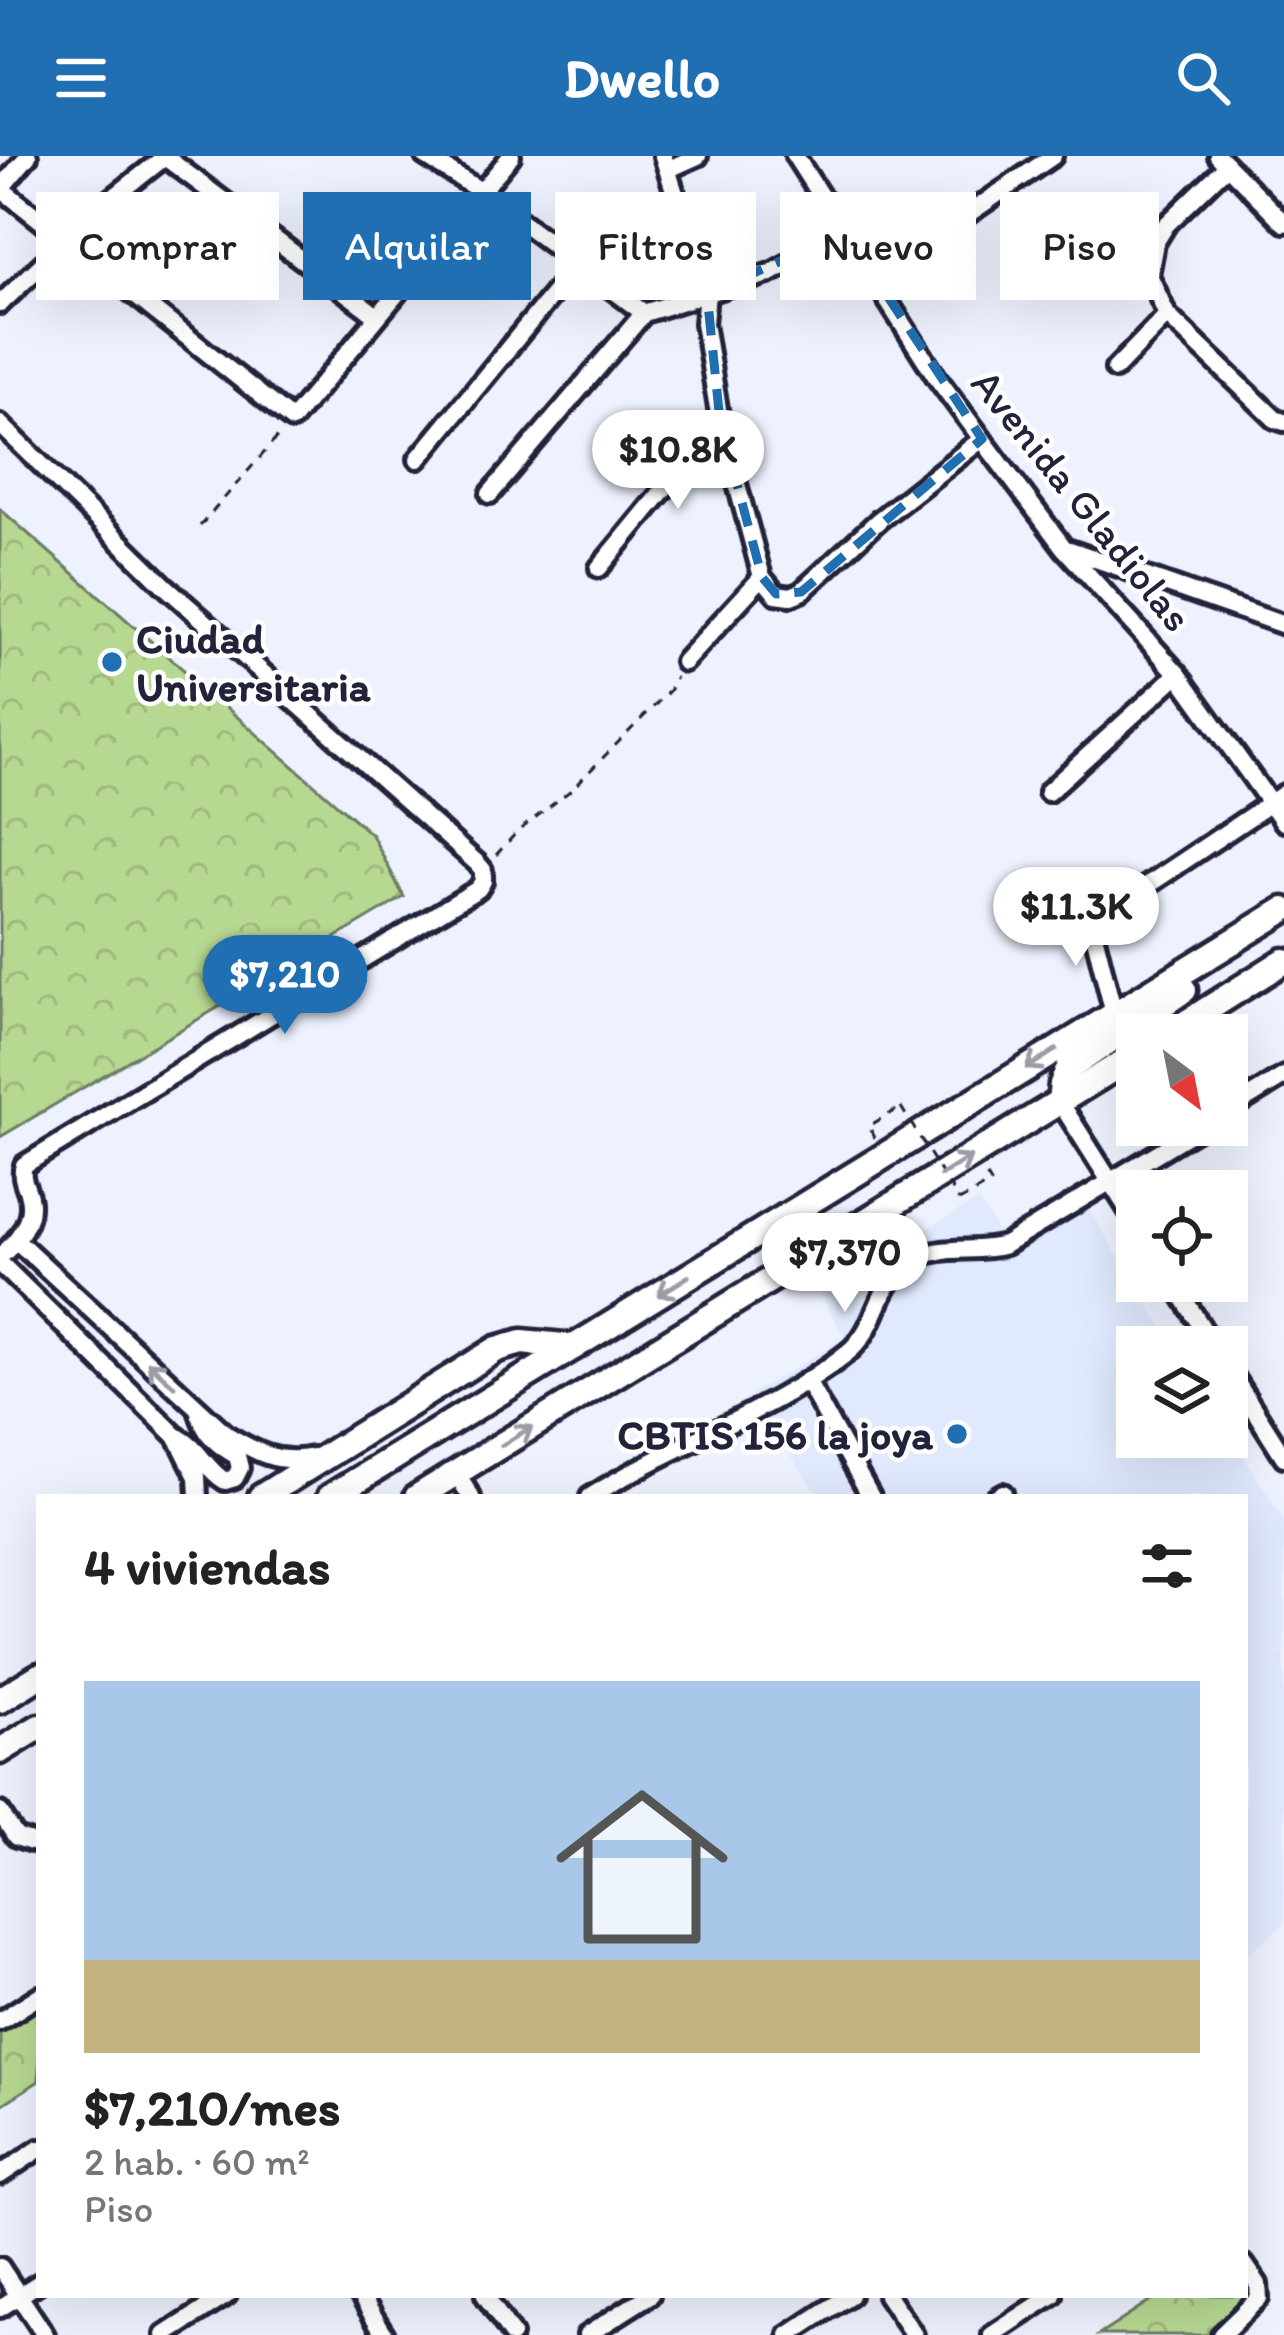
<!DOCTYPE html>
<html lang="es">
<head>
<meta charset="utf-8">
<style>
	body { margin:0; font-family:Itim,sans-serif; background:#f6f6f6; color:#222; height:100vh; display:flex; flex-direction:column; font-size:45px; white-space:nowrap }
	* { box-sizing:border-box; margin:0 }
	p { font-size:39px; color:#767676 }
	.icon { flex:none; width:66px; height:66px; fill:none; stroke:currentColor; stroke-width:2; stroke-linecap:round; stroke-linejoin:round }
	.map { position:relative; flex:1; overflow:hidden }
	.panel { position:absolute; left:36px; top:1338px; width:1212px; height:804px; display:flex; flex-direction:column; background:#fff; border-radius:0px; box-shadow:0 12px 48px #0002 }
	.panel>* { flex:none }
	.guide { position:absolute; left:36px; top:36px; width:1212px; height:108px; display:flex; gap:24px }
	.needle { width:78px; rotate:148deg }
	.tools { position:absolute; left:1116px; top:858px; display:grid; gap:24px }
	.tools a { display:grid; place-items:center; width:132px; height:132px; border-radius:0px; background:#fff; box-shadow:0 12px 48px #0002; font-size:60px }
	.price { position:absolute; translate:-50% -102px; padding:0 27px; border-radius:42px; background:#fff; color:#222; font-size:39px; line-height:78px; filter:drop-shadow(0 3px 6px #0008) }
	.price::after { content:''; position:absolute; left:50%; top:72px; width:36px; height:27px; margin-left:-18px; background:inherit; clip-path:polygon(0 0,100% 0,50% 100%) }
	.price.active { background:#1f6fb2; color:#fff }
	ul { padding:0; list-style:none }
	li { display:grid; align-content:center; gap:24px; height:636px; padding:0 48px }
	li+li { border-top:3px solid #e0e0e0 }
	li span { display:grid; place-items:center; height:372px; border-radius:0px; color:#555 }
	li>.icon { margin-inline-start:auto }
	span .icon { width:216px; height:216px; fill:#fffc; stroke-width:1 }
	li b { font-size:51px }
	h2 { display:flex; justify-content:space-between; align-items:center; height:144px; padding:0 48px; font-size:51px }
	.tag { padding:0 42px; border-radius:0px; background:#fff; box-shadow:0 12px 48px #0002; font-size:42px; line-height:108px }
	.tag.active { background:#1f6fb2; color:#fff }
	header { display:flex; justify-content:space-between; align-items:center; height:156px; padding:0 48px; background:#1f6fb2; color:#fff; font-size:54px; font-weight:700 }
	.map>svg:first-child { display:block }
</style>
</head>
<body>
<header><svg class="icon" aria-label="menu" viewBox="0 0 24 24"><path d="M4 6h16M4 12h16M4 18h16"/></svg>Dwello<svg class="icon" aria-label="search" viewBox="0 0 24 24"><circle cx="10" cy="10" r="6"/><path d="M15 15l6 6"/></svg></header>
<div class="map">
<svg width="1284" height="2179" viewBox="0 0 1284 2179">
	<defs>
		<pattern id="forest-crowns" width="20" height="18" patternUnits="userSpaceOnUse" patternTransform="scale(3)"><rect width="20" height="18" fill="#b7d891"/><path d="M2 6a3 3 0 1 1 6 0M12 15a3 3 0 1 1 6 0" fill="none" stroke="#9db97e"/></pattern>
	</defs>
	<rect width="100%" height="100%" fill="#edf2fe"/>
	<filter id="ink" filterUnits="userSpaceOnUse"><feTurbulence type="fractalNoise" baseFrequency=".00833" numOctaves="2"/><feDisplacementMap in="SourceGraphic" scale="24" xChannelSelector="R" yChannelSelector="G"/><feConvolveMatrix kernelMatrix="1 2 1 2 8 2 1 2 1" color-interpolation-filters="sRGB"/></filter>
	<g filter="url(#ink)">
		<polygon fill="#e0e9fd" points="1079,1038 1175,1191 1137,1191 1137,1281 1227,1281 1227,1274 1284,1365 1284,1493 1256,1514 1284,1495 1284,1768 1245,1801 1245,1341 819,1341 751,1238 845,1182 819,1135 978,1044 1003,1083"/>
		<g fill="url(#forest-crowns)" stroke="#6c7d66" stroke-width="3">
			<polygon points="0,353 372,679 404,741 0,981"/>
			<polygon points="39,1849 39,1925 0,1950 0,1874"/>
			<polygon points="1245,2124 1253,2136 1248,2151 1214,2179 1099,2179 1160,2139 1245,2139"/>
		</g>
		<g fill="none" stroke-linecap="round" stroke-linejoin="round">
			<defs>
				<g id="minor">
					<polyline points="425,0 479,34 644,157"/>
					<polyline points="663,0 707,138 704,167 720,265 762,421 776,438 791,440 801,436 879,364 982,283"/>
					<polyline points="795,0 937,222 982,283 1064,392 1178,518 1284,666"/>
					<polyline points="1218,0 1284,67"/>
					<polyline points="165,1 377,160"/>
					<polyline points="1227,10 1166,69 1155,87 1149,119 1167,159 1275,263 1284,266"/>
					<polyline points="669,13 698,0"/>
					<polyline points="0,32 292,264 511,0"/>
					<polyline points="1,32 28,0"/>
					<polyline points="873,123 1053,0"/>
					<polyline points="0,148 109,45 166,0"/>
					<polyline points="1115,213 1167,159"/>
					<path d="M0 268 165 430 477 707 483 714V725L478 733 24 1009C19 1025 30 1033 30 1048 31 1068 14 1088 0 1101"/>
					<polyline points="418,303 579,106"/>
					<polyline points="490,338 644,157 771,117 845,76"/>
					<polyline points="1070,394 1284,469"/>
					<polyline points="599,412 720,265"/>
					<polyline points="684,506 762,421"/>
					<polyline points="1048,636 1178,518"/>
					<polyline points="1114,858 1094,778 1097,763 1284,638"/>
					<polyline points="1060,946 1137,1068"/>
					<polyline points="1227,955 1284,920"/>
					<polyline points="861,1069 891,1119"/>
					<path d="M17 1085 227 1279C256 1296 278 1309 313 1301"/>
					<polyline points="0,1107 177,1281 197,1321 198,1341"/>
					<polyline points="1173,1125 1214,1191"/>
					<polyline points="1227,1211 1284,1301"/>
					<polyline points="807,1225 871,1341"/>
					<path d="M178 1281C199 1292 205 1313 225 1325L235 1322 240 1312 237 1300C217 1289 206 1279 199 1257"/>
					<polyline points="456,1317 471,1341"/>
					<path d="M590 1341C671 1289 773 1256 847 1197 882 1169 873 1127 915 1103 943 1088 975 1098 1005 1089L1204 969"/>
					<polyline points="996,1341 1003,1337"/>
					<polyline points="0,1656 16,1681 31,1686"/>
					<polyline points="0,1865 39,1840"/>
					<polyline points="0,2019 39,1993"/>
					<polyline points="0,2111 45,2179"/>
					<polyline points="360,2139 385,2179"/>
					<polyline points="485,2139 512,2179"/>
					<polyline points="887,2139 914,2179"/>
					<polyline points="0,2152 39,2127"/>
					<polyline points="165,2179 227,2139"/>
					<polyline points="587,2179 650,2139"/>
					<polyline points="789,2179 850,2139"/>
					<polyline points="992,2179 1053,2139"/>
					<polyline points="1221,2179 1259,2142 1258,2128 1245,2109"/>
				</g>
				<g id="highway">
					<polyline points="1167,879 1284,805"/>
					<polyline points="1060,946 1062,928 1069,912 1184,834"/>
					<polyline points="261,1341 497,1193 522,1186 574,1191"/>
					<polyline points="330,1341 1284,754"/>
					<polyline points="417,1341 1137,898"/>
					<polyline points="0,1544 39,1520"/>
					<polyline points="0,1595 39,1571"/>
				</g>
			</defs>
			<use href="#minor" stroke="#22223b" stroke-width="26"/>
			<use href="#highway" stroke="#22223b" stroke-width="33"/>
			<g stroke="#22223b" stroke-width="3" stroke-dasharray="9 9" stroke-linecap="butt">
				<polyline points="200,370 282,276"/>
				<polyline points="496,699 518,675 571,634 669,535 676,521"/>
				<polyline points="875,982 869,970 901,951"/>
				<polyline points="959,1045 991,1027 986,1019"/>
			</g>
			<use href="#minor" stroke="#fff" stroke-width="16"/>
			<use href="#highway" stroke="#fff" stroke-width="24"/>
			<polyline stroke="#22223b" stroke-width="3" stroke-dasharray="9 9" stroke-linecap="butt" points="901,951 959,1045"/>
		</g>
		<defs><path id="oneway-shaft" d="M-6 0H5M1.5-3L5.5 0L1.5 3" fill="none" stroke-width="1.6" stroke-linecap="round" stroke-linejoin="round" transform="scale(3)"/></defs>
		<g stroke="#9c9ca7">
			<use href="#oneway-shaft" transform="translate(1041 903) rotate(148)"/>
			<use href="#oneway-shaft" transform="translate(956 1010) rotate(-32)"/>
			<use href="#oneway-shaft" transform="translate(673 1130) rotate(148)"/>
			<use href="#oneway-shaft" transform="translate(161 1218) rotate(-137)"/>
			<use href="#oneway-shaft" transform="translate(517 1280) rotate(-32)"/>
		</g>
	</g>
	<path fill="none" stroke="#1f6fb2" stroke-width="9" stroke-dasharray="24 15" stroke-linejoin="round" d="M845 76 982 283 801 436 776 438 762 421 720 265 707 138Z"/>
	<g fill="#1f6fb2" stroke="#fff" stroke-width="4.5">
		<circle cx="112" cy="506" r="12"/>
		<circle cx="957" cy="1278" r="12"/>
	</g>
	<g text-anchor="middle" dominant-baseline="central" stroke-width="9" stroke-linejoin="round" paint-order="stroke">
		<g font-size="42" fill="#22223b" stroke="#fff">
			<text transform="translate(1082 344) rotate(51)">Avenida Gladiolas</text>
		</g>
		<g font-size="42" font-weight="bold" fill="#22223b" stroke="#fff" text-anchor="start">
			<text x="136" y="482">Ciudad<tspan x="136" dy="48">Universitaria</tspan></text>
			<text x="933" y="1278" text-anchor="end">CBTIS 156 la joya</text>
		</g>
	</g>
</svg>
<div class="tools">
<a><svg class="needle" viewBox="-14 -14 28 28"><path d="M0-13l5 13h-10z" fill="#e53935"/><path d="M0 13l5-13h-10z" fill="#767676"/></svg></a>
<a><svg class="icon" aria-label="locate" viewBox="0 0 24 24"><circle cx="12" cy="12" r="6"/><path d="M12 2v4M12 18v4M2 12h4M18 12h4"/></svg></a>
<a><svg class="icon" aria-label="layers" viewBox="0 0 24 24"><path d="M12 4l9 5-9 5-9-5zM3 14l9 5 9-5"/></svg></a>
</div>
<b class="price" style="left:678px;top:356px">$10.8K</b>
<b class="price" style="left:1076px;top:813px">$11.3K</b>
<b class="price active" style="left:285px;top:881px">$7,210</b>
<b class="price" style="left:845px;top:1159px">$7,370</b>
<div class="guide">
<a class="tag">Comprar</a>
<a class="tag active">Alquilar</a>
<a class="tag">Filtros</a>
<a class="tag">Nuevo</a>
<a class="tag">Piso</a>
</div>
<section class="panel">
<h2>4 viviendas<svg class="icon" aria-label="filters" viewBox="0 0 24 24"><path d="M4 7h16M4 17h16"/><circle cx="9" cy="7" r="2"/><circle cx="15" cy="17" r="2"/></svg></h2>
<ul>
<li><span style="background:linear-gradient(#a9c7e8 75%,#c2b280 0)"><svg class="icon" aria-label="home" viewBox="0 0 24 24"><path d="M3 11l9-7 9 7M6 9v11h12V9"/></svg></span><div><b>$7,210/mes</b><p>2 hab. · 60 m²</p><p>Piso</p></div></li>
</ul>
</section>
</div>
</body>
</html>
